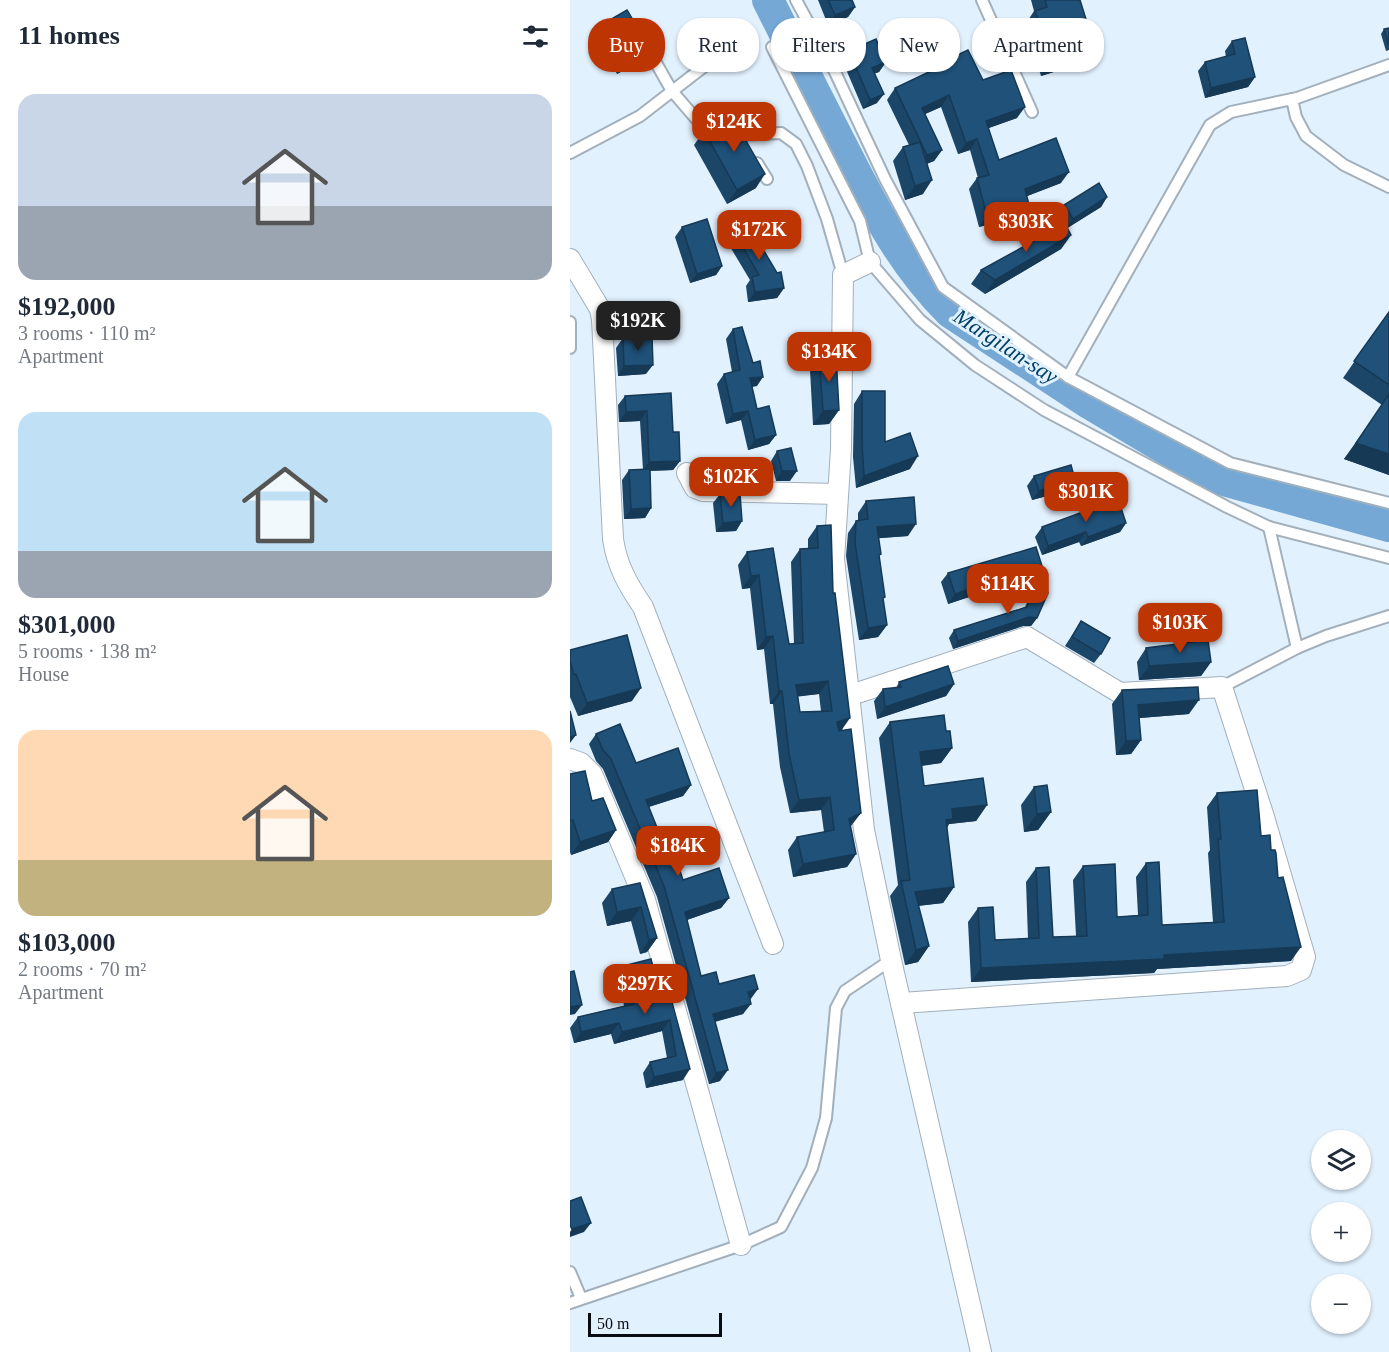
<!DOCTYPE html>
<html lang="en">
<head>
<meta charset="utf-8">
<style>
	body { margin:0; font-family:Georgia,serif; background:#f6f6f7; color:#1f2937; height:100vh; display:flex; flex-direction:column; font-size:22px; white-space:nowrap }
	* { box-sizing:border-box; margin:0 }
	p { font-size:20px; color:#747a83 }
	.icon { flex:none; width:33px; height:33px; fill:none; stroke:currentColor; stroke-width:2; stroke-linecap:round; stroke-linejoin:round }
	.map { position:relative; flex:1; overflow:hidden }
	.side { display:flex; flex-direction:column; background:#fff; width:570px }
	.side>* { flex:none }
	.top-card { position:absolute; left:18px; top:18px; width:570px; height:54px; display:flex; gap:12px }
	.tools { position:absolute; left:741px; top:1130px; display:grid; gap:12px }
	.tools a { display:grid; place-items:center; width:60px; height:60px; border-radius:50%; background:#fff; box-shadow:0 2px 4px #0004; font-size:30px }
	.scale { position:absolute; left:18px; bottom:15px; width:134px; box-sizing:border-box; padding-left:6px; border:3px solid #080c11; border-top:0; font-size:16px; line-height:21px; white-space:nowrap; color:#080c11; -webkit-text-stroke:4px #e2f1fe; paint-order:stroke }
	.price { position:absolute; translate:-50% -51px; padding:0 14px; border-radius:12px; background:#be3504; color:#fff; font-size:20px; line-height:39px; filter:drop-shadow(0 2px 3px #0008) }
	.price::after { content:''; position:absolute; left:50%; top:36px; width:18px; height:14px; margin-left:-9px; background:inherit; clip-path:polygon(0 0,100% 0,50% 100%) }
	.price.active { background:#222; color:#fff }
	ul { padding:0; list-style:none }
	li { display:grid; align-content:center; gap:12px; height:318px; padding:0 18px }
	li span { display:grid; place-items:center; height:186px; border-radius:18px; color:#555 }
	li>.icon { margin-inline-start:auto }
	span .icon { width:108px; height:108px; fill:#fffc; stroke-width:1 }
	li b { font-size:26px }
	h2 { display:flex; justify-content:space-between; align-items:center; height:72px; padding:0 18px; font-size:26px }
	.tag { padding:0 21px; border-radius:24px; background:#fff; box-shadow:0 2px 4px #0004; font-size:21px; line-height:54px }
	.tag.active { background:#be3504; color:#fff }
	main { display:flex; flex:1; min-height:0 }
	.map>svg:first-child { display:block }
</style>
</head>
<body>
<main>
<section class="side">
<h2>11 homes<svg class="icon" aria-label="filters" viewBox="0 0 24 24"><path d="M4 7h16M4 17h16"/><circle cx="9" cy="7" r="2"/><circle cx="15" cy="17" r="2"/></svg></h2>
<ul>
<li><span style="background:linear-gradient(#c9d6e8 60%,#9aa5b1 0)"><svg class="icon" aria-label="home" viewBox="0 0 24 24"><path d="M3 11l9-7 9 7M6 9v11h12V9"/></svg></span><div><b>$192,000</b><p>3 rooms · 110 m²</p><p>Apartment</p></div></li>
<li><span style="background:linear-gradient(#bfe0f5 75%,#9aa5b1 0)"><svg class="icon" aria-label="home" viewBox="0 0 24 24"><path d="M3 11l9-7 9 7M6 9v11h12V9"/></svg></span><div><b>$301,000</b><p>5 rooms · 138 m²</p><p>House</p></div></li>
<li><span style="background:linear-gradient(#ffd9b3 70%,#c2b280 0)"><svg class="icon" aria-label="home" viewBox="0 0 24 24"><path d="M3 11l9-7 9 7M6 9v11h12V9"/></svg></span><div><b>$103,000</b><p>2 rooms · 70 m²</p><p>Apartment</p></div></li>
</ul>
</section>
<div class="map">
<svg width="819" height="1352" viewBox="0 0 819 1352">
	<rect width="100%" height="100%" fill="#e2f1fe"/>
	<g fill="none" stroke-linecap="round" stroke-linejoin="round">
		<path stroke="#75a8d5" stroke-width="32" d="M198 0C224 52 250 104 277 156 306 213 334 266 380 312L519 403 643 477 819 526"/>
		<defs>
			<g id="lane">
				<polyline points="226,0 265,72 315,179 373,287 498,377 660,463 819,503"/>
				<polyline points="412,0 462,112"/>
				<polyline points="73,40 102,91 134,128 154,123"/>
				<polyline points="202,47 290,221 300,262 350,320 405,365 474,410 657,507 699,527 819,558"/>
				<polyline points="722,99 726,117 736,136 774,165 819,187"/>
				<polyline points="170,135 211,133 226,144 237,166 257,219 273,275"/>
				<polyline points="0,153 70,116 136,65"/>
				<polyline points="187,163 197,179"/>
				<polyline points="0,322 0,348"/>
				<polyline points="498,377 640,125 661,112 727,98 819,65"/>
				<polyline points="699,527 727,648"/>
				<polyline points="652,687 727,648 756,636 819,616"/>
				<polyline points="0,1272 11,1298"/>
				<polyline points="0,1303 171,1245 211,1227 242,1168 256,1118 266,1008 275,991 321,960"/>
			</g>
			<g id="street">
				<path d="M0 259 30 309 32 319 43 539C47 566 58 585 73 607L203 944"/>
				<polyline points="300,262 273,275 271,449 264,559 294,830 321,960 411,1352"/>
				<polyline points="117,473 125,488 133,491 268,494"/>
				<polyline points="281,695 457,637 550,693 652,687 694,817 735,957 731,970 717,976 332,1003"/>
				<polyline points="0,759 11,763 22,774 75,900 171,1245"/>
			</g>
		</defs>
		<use href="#lane" stroke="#a2b0bc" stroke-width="14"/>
		<use href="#street" stroke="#a2b0bc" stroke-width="22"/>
		<use href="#lane" stroke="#fff" stroke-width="10"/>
		<use href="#street" stroke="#fff" stroke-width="20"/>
	</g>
	<g fill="#1b4668" fill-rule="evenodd">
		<polygon points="248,0 282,0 285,7 278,17 258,25"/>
		<polygon points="461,0 510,0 525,48 515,62 471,76 455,25 464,11"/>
		<polygon points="31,25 74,59 47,74 24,35"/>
		<polygon points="819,28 819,50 816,51 811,34 814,29"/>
		<polygon points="662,41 685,77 678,87 635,98 628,71 635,62 656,57 655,51"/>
		<polygon points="279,51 316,62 309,72 305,73 307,103 293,109 272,60"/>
		<polygon points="360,68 413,80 447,118 418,128 429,160 491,183 457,196 451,216 409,227 399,189 407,178 408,178 400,150 388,154 371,107 355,114 372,150 364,161 357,164 353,194 335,200 323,161 333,147 339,145 317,100 325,88 356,74"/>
		<polygon points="134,131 186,188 157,204 124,145"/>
		<polygon points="537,197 531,207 497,228 501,235 491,249 415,294 401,284 411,270 493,224 487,214 494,205"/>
		<polygon points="112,227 152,266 146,275 120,283 105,237"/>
		<polygon points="163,230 207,273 214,288 207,298 178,302 176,286 180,280 156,240"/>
		<polygon points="819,312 819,475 774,459 812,405 773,378"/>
		<polygon points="163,329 187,386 182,387 187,409 206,435 199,444 178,450 171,420 156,424 147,384 154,374 162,372 156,339"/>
		<polygon points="53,338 76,374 48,376 46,348"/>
		<polygon points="249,356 269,410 259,424 243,425 240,370"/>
		<polygon points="292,391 315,442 340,469 286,488 283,457 284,404"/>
		<polygon points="55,396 103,432 110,461 103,470 80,471 81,508 75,518 54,519 52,480 59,470 73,470 70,421 49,422 48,405"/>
		<polygon points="207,451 220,481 206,481 201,461"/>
		<polygon points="464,476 505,480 499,490 462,500 457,486"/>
		<polygon points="150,494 172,521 166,531 146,532 143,503"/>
		<polygon points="296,501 338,536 309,538 309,558 313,600 317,625 308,637 289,640 276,556 278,533 286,521 288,521 288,513"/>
		<polygon points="556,523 550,532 511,546 509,542 472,555 465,537 472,527"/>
		<path d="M247 526 263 593 271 731 291 813 280 826 286 854 277 867 223 877 218 850 227 837 254 832 251 810 220 813 210 767 203 704H200L194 649 187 650 180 588 172 589 168 565 177 552 203 548 219 644H224L221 562 230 549 238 548V539ZM249 694 251 711 230 712 228 696Z"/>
		<polygon points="472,566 465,575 407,592 405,595 378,604 371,582 378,573"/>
		<polygon points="472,574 467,618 461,626 453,626 383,649 379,638 384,630 455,607 467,582"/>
		<polygon points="511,621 531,654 524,663 495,646"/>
		<polygon points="576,648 641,662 631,676 569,680 567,662"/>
		<polygon points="0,650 62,701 8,716 0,697"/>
		<polygon points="329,682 384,684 376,696 307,719 304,701 313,689 326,688"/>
		<polygon points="552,690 619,714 569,718 571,740 561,754 546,755 542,704"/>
		<polygon points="320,722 376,731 382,748 371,763 352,766 354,786 417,805 406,821 379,824 377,828 384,887 373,903 348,906 359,946 348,962 335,965 320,896 328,885 309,738"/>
		<polygon points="26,734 66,763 121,785 113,796 79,807 92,840 113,880 159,898 151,908 117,920 131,976 180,1000 173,1014 145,1022 150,1081 139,1084 87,897 33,769 26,761 19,744"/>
		<polygon points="0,774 22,801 46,830 38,842 1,855 0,852"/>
		<polygon points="464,787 481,812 468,830 454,832 451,805"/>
		<polygon points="647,793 691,836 701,850 708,878 721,961 587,969 584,973 401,982 398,922 408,908 425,940 458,939 456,882 466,868 483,937 506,936 503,880 513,866 547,917 568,915 566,877 576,863 592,925 643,922 638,853 640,850 637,807"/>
		<polygon points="70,883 87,938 77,952 70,954 61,921 37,926 32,903 42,889"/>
		<polygon points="57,965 87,983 96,980 113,1080 76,1088 73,1073 80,1062 97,1058 92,1031 44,1044 41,1034 4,1043 0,1028 8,1017 54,1006 53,1000 55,997 49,976"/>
	</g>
	<g fill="#163955">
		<polygon points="285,7 278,17 258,25 265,15"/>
		<polygon points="525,48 515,62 471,76 481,62"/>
		<polygon points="80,49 74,59 47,74 54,65"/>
		<polygon points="316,62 309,72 296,77 302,68"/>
		<polygon points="685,77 678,87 635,98 641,88"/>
		<polygon points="314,94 307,103 293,109 300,100"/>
		<polygon points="379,95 371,107 344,119 352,108"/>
		<polygon points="455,107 447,118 408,132 416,121"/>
		<polygon points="407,139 400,150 388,154 396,143"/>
		<polygon points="372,150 364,161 349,166 357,155"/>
		<polygon points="499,172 491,183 447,200 455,189"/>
		<polygon points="195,174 186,188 157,204 167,190"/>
		<polygon points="362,180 353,194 335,200 345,186"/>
		<polygon points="537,197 531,207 496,229 503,219"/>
		<polygon points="459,205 451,216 409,227 417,216"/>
		<polygon points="501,235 491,249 415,294 425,280"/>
		<polygon points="152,266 146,275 120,283 127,274"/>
		<polygon points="214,288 207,298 178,302 185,292"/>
		<polygon points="83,365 76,374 48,376 54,366"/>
		<polygon points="193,377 187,386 174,387 180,378"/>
		<polygon points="269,410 259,424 243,425 253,411"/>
		<polygon points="77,411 70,421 49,422 56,412"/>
		<polygon points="178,411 171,420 156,424 163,414"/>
		<polygon points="206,435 199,444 178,450 185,440"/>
		<polygon points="786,443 819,454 819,475 774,459"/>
		<polygon points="348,456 340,469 286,488 294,476"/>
		<polygon points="110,461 103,470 73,471 79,462"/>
		<polygon points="212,471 227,471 220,481 206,481"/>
		<polygon points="505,480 499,490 462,500 469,491"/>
		<polygon points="81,508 75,518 54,519 61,509"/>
		<polygon points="172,521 166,531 146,532 153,523"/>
		<polygon points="556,523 550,532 511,546 518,537"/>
		<polygon points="346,524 338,536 299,539 307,527"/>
		<polygon points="516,532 509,542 472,555 478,546"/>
		<polygon points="472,566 465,575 407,592 405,595 378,604 385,594 411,583"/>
		<polygon points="189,575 180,588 172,589 181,576"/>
		<polygon points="459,617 467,618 461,626 453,626 383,649 388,641"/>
		<polygon points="317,625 308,637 289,640 298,628"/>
		<polygon points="203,636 194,649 187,650 196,637"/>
		<polygon points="641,662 631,676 569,680 579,666"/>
		<polygon points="258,681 249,694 217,698 226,685"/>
		<polygon points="384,684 376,696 307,719 315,707"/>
		<polygon points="71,688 62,701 8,716 17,703"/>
		<polygon points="209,691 212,691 203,704 200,704"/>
		<polygon points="629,700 619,714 558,719 568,705"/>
		<polygon points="280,718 271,731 258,735 267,722"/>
		<polygon points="6,735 0,743 0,737"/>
		<polygon points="571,740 561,754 546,755 556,741"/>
		<polygon points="382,748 371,763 339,767 350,752"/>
		<polygon points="121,785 113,796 68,810 76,800"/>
		<polygon points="260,797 251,810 220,813 229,800"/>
		<polygon points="417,805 406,821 379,824 372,835 365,836 382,809"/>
		<polygon points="481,812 468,830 454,832 467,814"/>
		<polygon points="291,813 281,826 270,832 279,819"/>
		<polygon points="46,830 38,842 1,855 10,842"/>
		<polygon points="286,854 277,867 223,877 233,864"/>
		<polygon points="384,887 373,903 337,907 345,892"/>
		<polygon points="159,898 151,908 108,923 115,912"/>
		<polygon points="71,907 61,921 37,926 47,912"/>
		<polygon points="87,938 77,952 70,954 79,940"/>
		<polygon points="359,946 348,962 335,965 346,950"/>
		<polygon points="731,947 721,961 587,969 584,973 401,982 411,968 594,955"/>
		<polygon points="188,989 180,1000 178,992"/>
		<polygon points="181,1004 173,1014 135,1024 143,1014"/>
		<polygon points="12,1005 5,1014 0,1015 0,1007"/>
		<polygon points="100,1020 92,1031 44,1044 52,1032"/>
		<polygon points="49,1023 41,1034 4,1043 11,1032"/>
		<polygon points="120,1069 113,1080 76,1088 84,1077"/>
		<polygon points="158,1070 150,1081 139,1084 146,1073"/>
		<polygon points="21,1223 14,1232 0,1237 0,1232 2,1229"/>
	</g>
	<g fill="#1f5179" stroke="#163955" stroke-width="1.5" fill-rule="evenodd">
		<polygon points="258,0 282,0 285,7 265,15"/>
		<polygon points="475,0 510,0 525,48 481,62 465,11 477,7"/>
		<polygon points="57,10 80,49 54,65 31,25"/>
		<polygon points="819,28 819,46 814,29"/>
		<polygon points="675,38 685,77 641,88 635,62 665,54 662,41"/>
		<polygon points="306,39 316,62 302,68 314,94 300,100 279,51"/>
		<polygon points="398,50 413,80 441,70 455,107 416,121 429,160 486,138 499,172 455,189 459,205 417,216 407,178 419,175 407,139 396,143 379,95 352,108 372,150 357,155 325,88 361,71 360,68"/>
		<polygon points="163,118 195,174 167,190 134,131 152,121"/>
		<polygon points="350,142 362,180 345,186 333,147"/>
		<polygon points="529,183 537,197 503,219 494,205"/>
		<polygon points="137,219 152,266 127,274 112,227"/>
		<polygon points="177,222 207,273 211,272 214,288 185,292 182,277 189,275 163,230"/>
		<polygon points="495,224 501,235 425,280 411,270"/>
		<polygon points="819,312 819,385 784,361"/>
		<polygon points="172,327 183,363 190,361 193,377 180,378 187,409 199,406 206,435 185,440 178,411 163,414 154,374 170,370 163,329"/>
		<polygon points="82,337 83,365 54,366 53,338"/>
		<polygon points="266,355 269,410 253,411 249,356"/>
		<polygon points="292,391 315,391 315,442 340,433 348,456 294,476 292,444"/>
		<polygon points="101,393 103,432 109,432 110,461 79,462 77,411 56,412 55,396"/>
		<polygon points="819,394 819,454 786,443"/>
		<polygon points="221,448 227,471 212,471 207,451"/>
		<polygon points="501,465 505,480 469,491 464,476"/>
		<polygon points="80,469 81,508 61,509 59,470"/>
		<polygon points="150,494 170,494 172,521 153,523"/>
		<polygon points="344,497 346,524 307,527 311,554 309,555 315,597 313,598 317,625 298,628 285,543 286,521 298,519 296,501"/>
		<polygon points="548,499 556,523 518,537 516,532 478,546 472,527"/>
		<path d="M261 525 263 593H265L280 718 267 722 269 731 281 729 291 813 279 819 286 854 233 864 227 837 264 830 260 797 229 800 219 754 212 691H209L203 636 196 637 189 575 181 576 177 552 203 548 219 644 233 643 230 549 248 548 247 526ZM258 681 262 711 230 712 226 685Z"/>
		<polygon points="466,547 472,566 411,583 412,585 385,594 378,573"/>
		<polygon points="472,574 478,593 467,618 459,617 388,641 384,630 457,607"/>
		<polygon points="511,621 540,638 531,654 502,637"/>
		<polygon points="57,635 71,688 17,703 6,674 4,675 0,661 0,650"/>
		<polygon points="638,640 641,662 579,666 576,648"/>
		<polygon points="378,666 384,684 315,707 313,689 331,687 329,682"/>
		<polygon points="628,687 629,700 568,705 571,740 556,741 552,690"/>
		<polygon points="0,711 6,735 0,737"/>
		<polygon points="374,715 376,731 380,731 382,748 350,752 354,786 413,778 417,805 382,809 383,819 376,820 384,887 345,892 359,946 346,950 331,881 340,880 320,722"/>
		<polygon points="50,724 66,763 108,748 121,785 76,800 92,840 99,838 113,880 149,868 159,898 115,912 131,976 146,972 149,984 184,975 188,989 178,992 181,1004 143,1014 158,1070 146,1073 94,886 41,759 33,750 26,734"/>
		<polygon points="15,771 22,801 33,798 46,830 10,842 3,820 0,821 0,774"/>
		<polygon points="477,785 481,812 467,814 464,787"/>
		<polygon points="687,790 691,836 700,835 701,850 705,850 706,853 708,878 713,877 731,947 594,955 594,959 411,968 408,908 423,907 425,940 469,938 466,868 479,867 483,937 517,936 513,866 545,864 547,917 578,915 576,863 589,862 592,925 654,922 648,839 651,839 647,793"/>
		<polygon points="70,883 87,938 79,940 71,907 47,912 42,889"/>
		<polygon points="81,959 87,983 96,980 120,1069 84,1077 80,1062 106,1056 100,1020 52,1032 49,1023 11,1032 8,1017 64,1004 60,989 63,988 57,965"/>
		<polygon points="4,971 12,1005 0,1007 0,972"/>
		<polygon points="11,1197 21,1223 2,1229 0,1225 0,1201"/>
	</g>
	<g text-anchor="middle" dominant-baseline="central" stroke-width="6" stroke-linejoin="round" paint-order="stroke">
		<g font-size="22" font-style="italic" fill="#003e67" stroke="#e2f1fe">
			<text transform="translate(436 346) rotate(33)">Margilan-say</text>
		</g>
	</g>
</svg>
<div class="tools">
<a><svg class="icon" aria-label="layers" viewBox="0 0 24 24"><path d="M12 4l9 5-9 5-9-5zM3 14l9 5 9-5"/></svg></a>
<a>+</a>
<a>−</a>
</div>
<div class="scale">50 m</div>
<b class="price" style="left:164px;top:153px">$124K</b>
<b class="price" style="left:456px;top:253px">$303K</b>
<b class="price" style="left:189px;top:261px">$172K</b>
<b class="price active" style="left:68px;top:352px">$192K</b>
<b class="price" style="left:259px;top:383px">$134K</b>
<b class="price" style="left:161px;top:508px">$102K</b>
<b class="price" style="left:516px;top:523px">$301K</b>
<b class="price" style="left:438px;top:615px">$114K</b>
<b class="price" style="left:610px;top:654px">$103K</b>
<b class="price" style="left:108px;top:877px">$184K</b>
<b class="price" style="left:75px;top:1015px">$297K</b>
<div class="top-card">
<a class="tag active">Buy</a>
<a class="tag">Rent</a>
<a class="tag">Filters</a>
<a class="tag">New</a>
<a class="tag">Apartment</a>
</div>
</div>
</main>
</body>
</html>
